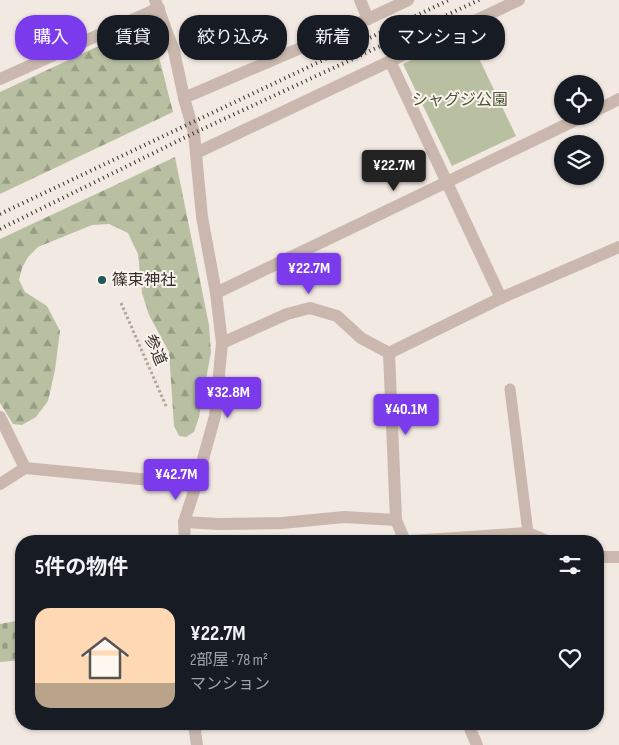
<!DOCTYPE html>
<html lang="ja">
<head>
<meta charset="utf-8">
<style>
	body { margin:0; font-family:"Sofia Sans Condensed","Noto Sans JP",sans-serif; background:#20242c; color:#f1f3f6; height:100vh; display:flex; flex-direction:column; font-size:19px; white-space:nowrap }
	* { box-sizing:border-box; margin:0 }
	p { font-size:16px; color:#9ea1a6 }
	.icon { flex:none; width:28px; height:28px; fill:none; stroke:currentColor; stroke-width:2; stroke-linecap:round; stroke-linejoin:round }
	.map { position:relative; flex:1; overflow:hidden }
	.panel { position:absolute; left:15px; top:535px; width:589px; height:195px; display:flex; flex-direction:column; background:#171b24; border-radius:20px; box-shadow:0 1px 4px #0004 }
	.panel>* { flex:none }
	.top-card { position:absolute; left:15px; top:15px; width:590px; height:45px; display:flex; gap:10px }
	.controls { position:absolute; left:554px; top:75px; display:grid; gap:10px }
	.controls a { display:grid; place-items:center; width:50px; height:50px; border-radius:50%; background:#171b24; box-shadow:0 1px 4px #0004; font-size:25px }
	.price { position:absolute; translate:-50% -42px; padding:0 11px; border-radius:5px; background:#7c3aed; color:#fff; font-size:16px; line-height:32px; filter:drop-shadow(0 1px 2px #0008) }
	.price::after { content:''; position:absolute; left:50%; top:30px; width:15px; height:11px; margin-left:-8px; background:inherit; clip-path:polygon(0 0,100% 0,50% 100%) }
	.price.current { background:#222; color:#fff }
	ul { padding:0; list-style:none }
	li { display:flex; align-items:center; gap:15px; height:125px; padding:0 20px }
	li+li { border-top:1px solid #363941 }
	li span { display:grid; place-items:center; flex:none; width:140px; height:100px; border-radius:15px; color:#555 }
	li>.icon { margin-inline-start:auto }
	span .icon { width:60px; height:60px; fill:#fffc; stroke-width:1 }
	li b { font-size:21px }
	h2 { display:flex; justify-content:space-between; align-items:center; height:60px; padding:0 20px; font-size:21px }
	.chip { padding:0 18px; border-radius:20px; background:#171b24; box-shadow:0 1px 4px #0004; font-size:18px; line-height:45px }
	.chip.current { background:#7c3aed; color:#fff }
	.map>svg:first-child { display:block }
</style>
</head>
<body>
<div class="map">
<svg width="619" height="745" viewBox="0 0 619 745">
	<defs>
		<pattern id="forest-firs" width="22" height="20" patternUnits="userSpaceOnUse" patternTransform="scale(1.25)"><rect width="22" height="20" fill="#b9c0a2"/><path d="M5 1l3.5 6h-7zM16 11l3.5 6h-7z" fill="#979c84"/></pattern>
		<pattern id="cemetery-stones" width="16" height="16" patternUnits="userSpaceOnUse" patternTransform="scale(1.25)"><rect width="16" height="16" fill="#b9c0a2"/><path d="M2 7V4a2 2 0 0 1 4 0v3zM10 15v-3a2 2 0 0 1 4 0v3z" fill="#979c84"/></pattern>
	</defs>
	<rect width="100%" height="100%" fill="#f2e9e2"/>
	<polygon fill="#b9c0a2" points="467,33 516,136 452,166 403,64"/>
	<g fill="url(#forest-firs)">
		<polygon points="148,23 158,53 173,112 0,194 0,92"/>
		<polygon points="175,157 209,325 211,352 199,417 194,432 186,437 179,436 174,426 169,352 149,315 142,293 138,254 128,233 109,224 92,225 38,247 28,257 22,268 19,280 25,292 47,306 60,331 55,370 48,401 36,417 22,425 13,424 0,403 0,239"/>
	</g>
	<polygon fill="url(#cemetery-stones)" points="21,620 21,660 0,662 0,624"/>
	<g fill="none" stroke-linecap="round" stroke-linejoin="round">
		<polyline stroke="#b5a298" stroke-width="3" stroke-dasharray="2.5 2.5" stroke-linecap="butt" points="121,303 166,406"/>
		<polyline stroke="#cab8ae" stroke-width="11" points="510,389 528,533"/>
		<g stroke="#cab8ae" stroke-width="12">
			<polyline points="155,0 174,51 184,98 194,133 202,217 216,293 222,343 215,416 195,488 184,522 185,541"/>
			<polyline points="368,19 408,0"/>
			<polyline points="390,61 501,298"/>
			<polyline points="0,79 159,8"/>
			<polyline points="184,98 368,19 360,0"/>
			<polyline points="595,111 619,99"/>
			<polyline points="196,153 519,0"/>
			<polyline points="216,293 584,116"/>
			<polyline points="222,343 287,314 310,308 337,316 361,338 389,353"/>
			<polyline points="389,353 501,298 619,247"/>
			<polyline points="389,353 396,520 405,541"/>
			<polyline points="0,417 25,468"/>
			<polyline points="0,484 25,468 181,483 195,488"/>
			<polyline points="184,522 219,524 282,523 344,517 396,520"/>
			<polyline points="411,541 528,533 547,541"/>
			<polyline points="598,557 619,557"/>
			<polyline points="194,724 197,745"/>
			<polyline points="468,724 477,745"/>
		</g>
		<g stroke="#392f2c" stroke-width="4" stroke-dasharray="1 4" stroke-linecap="butt">
			<polyline points="0,214 449,0"/>
			<polyline points="0,229 194,133 479,0"/>
		</g>
	</g>
	<circle fill="#245856" stroke="#faf3ee" stroke-width="2" cx="102" cy="280" r="5"/>
	<g text-anchor="middle" dominant-baseline="central" stroke-width="4" stroke-linejoin="round" paint-order="stroke">
		<g font-size="16" fill="#4b5531" stroke="#faf3ee">
			<text x="460" y="100">シャグジ公園</text>
		</g>
		<g font-size="16" fill="#392f2c" stroke="#faf3ee" text-anchor="start">
			<text x="112" y="280">篠束神社</text>
		</g>
		<g font-size="16" fill="#392f2c" stroke="#faf3ee">
			<text transform="translate(155 350) rotate(67)">参道</text>
		</g>
	</g>
</svg>
<div class="controls">
<a><svg class="icon" aria-label="locate" viewBox="0 0 24 24"><circle cx="12" cy="12" r="6"/><path d="M12 2v4M12 18v4M2 12h4M18 12h4"/></svg></a>
<a><svg class="icon" aria-label="layers" viewBox="0 0 24 24"><path d="M12 4l9 5-9 5-9-5zM3 14l9 5 9-5"/></svg></a>
</div>
<b class="price current" style="left:394px;top:192px">¥22.7M</b>
<b class="price" style="left:309px;top:295px">¥22.7M</b>
<b class="price" style="left:228px;top:419px">¥32.8M</b>
<b class="price" style="left:406px;top:436px">¥40.1M</b>
<b class="price" style="left:176px;top:501px">¥42.7M</b>
<div class="top-card">
<a class="chip current">購入</a>
<a class="chip">賃貸</a>
<a class="chip">絞り込み</a>
<a class="chip">新着</a>
<a class="chip">マンション</a>
</div>
<section class="panel">
<h2>5件の物件<svg class="icon" aria-label="filters" viewBox="0 0 24 24"><path d="M4 7h16M4 17h16"/><circle cx="9" cy="7" r="2"/><circle cx="15" cy="17" r="2"/></svg></h2>
<ul>
<li><span style="background:linear-gradient(#ffd9b3 75%,#b9a48a 0)"><svg class="icon" aria-label="home" viewBox="0 0 24 24"><path d="M3 11l9-7 9 7M6 9v11h12V9"/></svg></span><div><b>¥22.7M</b><p>2部屋 · 78 m²</p><p>マンション</p></div><svg class="icon" aria-label="heart" viewBox="0 0 24 24"><path d="M12 20l-8-8c-3-5 5-10 8-4 3-6 11-1 8 4z"/></svg></li>
</ul>
</section>
</div>
</body>
</html>
